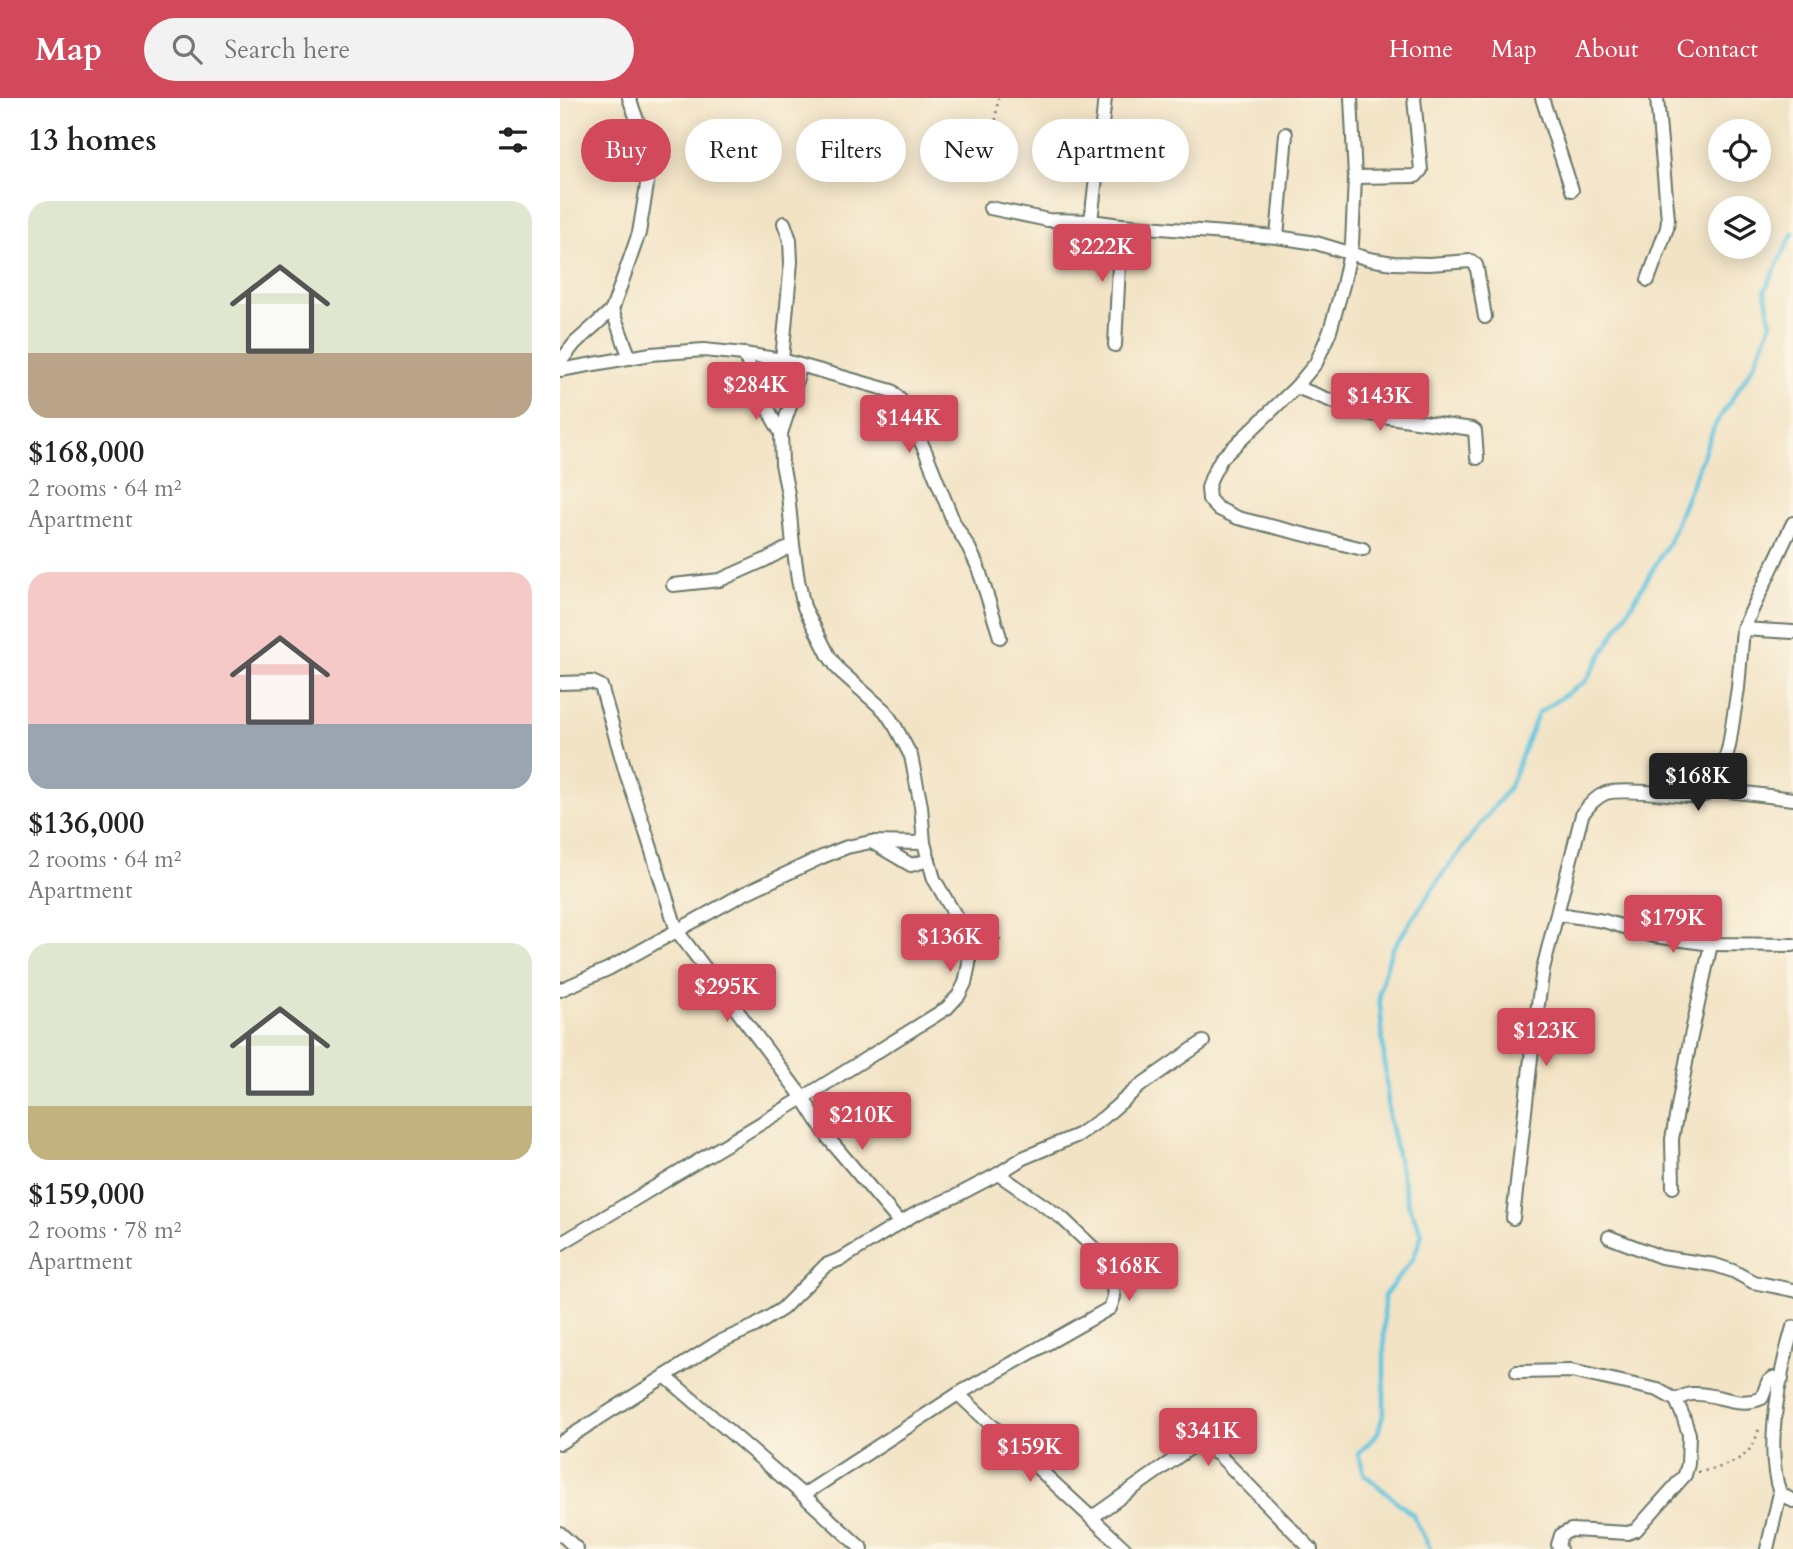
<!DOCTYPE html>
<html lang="en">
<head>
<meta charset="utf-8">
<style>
	body { margin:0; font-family:Cardo,serif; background:#f2f2f2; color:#222; height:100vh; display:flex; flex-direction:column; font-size:26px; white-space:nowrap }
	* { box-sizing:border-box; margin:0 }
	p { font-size:23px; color:#767676 }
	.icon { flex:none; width:38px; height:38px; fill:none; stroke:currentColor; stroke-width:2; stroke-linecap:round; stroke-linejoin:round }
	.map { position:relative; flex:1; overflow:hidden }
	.sheet { display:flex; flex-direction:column; background:#fff; width:560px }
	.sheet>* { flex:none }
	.top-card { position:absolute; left:21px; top:21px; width:665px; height:63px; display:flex; gap:14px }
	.buttons { position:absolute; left:1148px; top:21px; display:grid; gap:14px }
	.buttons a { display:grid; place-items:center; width:63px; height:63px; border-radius:50%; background:#fff; box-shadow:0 4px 18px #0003; font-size:35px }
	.price { position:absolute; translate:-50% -60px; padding:0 16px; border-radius:7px; background:#d1495b; color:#fff; font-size:23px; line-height:46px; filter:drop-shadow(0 2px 4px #0008) }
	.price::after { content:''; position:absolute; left:50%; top:42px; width:21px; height:16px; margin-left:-10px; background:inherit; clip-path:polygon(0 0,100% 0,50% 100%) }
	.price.on { background:#222; color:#fff }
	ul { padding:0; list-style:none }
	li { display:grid; align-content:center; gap:14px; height:371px; padding:0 28px }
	li span { display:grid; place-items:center; height:217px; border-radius:21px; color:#555 }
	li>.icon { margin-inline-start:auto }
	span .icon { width:126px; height:126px; fill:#fffc; stroke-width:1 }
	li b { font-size:30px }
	h2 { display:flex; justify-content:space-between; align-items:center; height:84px; padding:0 28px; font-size:30px }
	.pill { padding:0 24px; border-radius:32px; background:#fff; box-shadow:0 4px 18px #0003; font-size:24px; line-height:63px }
	.pill.on { background:#d1495b; color:#fff }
	header { display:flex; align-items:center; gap:42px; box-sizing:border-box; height:98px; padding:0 35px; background:#d1495b; color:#fff }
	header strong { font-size:33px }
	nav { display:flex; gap:38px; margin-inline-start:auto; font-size:24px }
	.search { width:490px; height:63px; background:#f2f2f2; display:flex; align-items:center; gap:18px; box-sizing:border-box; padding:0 24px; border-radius:38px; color:#767676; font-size:26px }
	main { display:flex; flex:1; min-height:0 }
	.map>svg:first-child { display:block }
</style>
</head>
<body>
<header>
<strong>Map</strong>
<div class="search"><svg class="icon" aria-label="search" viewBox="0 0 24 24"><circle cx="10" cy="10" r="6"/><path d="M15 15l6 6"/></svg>Search here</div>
<nav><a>Home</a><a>Map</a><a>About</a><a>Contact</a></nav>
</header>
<main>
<section class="sheet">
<h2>13 homes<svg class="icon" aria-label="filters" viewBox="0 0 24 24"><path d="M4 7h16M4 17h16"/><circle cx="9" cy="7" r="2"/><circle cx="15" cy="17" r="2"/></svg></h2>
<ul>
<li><span style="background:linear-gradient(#dfe7d0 70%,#b9a48a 0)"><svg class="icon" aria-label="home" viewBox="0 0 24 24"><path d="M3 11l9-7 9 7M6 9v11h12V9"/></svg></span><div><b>$168,000</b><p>2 rooms · 64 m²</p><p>Apartment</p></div></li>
<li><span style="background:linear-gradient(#f6c9c9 70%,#9aa5b1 0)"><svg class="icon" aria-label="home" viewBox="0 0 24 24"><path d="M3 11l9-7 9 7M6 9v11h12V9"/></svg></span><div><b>$136,000</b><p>2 rooms · 64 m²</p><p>Apartment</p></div></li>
<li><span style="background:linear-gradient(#dfe7d0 75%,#c2b280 0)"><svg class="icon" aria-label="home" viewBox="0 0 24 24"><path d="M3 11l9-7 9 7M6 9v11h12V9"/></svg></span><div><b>$159,000</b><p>2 rooms · 78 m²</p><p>Apartment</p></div></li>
</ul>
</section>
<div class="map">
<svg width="1233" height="1451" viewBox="0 0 1233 1451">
	<rect width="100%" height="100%" fill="#fcf5e5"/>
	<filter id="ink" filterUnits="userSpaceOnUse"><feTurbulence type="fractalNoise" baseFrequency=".0143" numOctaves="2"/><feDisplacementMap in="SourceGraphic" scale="14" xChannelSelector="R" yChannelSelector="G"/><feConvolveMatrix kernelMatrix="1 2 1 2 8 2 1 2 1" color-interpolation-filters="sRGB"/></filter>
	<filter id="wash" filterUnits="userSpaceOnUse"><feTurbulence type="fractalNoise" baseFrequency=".00686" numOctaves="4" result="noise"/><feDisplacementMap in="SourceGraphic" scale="28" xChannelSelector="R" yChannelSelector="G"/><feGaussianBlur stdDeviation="1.57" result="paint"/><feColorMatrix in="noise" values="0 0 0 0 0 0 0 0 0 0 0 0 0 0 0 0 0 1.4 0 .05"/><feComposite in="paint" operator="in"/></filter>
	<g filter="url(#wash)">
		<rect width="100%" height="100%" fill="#f2e3c5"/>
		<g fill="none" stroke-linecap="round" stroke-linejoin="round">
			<polyline stroke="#62c5df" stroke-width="4.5" points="870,1451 853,1417 805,1377 798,1356 818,1335 824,1313 824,1198 853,1161 862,1136 848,1105 829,1020 819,895 831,853 882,777 950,688 978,615 1026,583 1109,444 1155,327 1194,267 1211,226 1205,192 1233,135"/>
		</g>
	</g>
	<g filter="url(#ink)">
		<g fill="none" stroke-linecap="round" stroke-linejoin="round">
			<defs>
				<g id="minor">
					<polyline points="791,0 795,79 792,146 783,187 770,233 756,265 736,289 661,361 652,378 648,390 649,401 657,410 678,420 803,451"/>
					<polyline points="982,0 1012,92"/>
					<polyline points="795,79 856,78 861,72 854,0"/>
					<polyline points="430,110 488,122 531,123 561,127 717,139 756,145 809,161 833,165 869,166 911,163 916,167 917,171 925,219"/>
					<polyline points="531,123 545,0"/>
					<polyline points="717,139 726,36"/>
					<polyline points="1088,182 1107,130 1108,121 1097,0"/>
					<polyline points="52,212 70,260"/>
					<polyline points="555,247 561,127"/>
					<polyline points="184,256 222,262 332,293 343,305 366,355 394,425 409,450 418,469 440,539"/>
					<polyline points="222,262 231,164 230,142 224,125"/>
					<polyline points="0,264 15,245 52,212 79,135 87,87 83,38 69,0"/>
					<polyline points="0,272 91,256 144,252 184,256 213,321 221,335 222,366 228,396 233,447 205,462 160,482 113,487"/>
					<polyline points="736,289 800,314 822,318 912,331 915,333 917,360"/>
					<polyline points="221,335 231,305 240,268"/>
					<polyline points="1183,531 1233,534"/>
					<polyline points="0,585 32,584 41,588 66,675 84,728 117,833 243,1000 269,1041 340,1125"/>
					<polyline points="1153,691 1233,701"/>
					<polyline points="312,744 351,767 369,762"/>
					<polyline points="998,816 1044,823 1094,838 1151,846 1233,847"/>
					<polyline points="0,892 48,871 183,796 262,759 287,749 311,744 364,745"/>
					<polyline points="1113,1089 1112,1041 1130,943 1151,846"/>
					<path d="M953 1120 973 942 983 871 1022 717C1028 708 1035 699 1046 695 1064 690 1115 697 1136 699L1147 696 1159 684 1169 648 1178 590 1183 531 1233 425"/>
					<polyline points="1049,1139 1101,1159 1155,1167 1173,1173 1193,1184 1233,1192"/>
					<polyline points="0,1146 243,1000 387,910 399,897 405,885 409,866 407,847 398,822 374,781 364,745 361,708 351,658 335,628 325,613 279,572 269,558 244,509 238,482 233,447"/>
					<path d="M1233 1229C1220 1273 1204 1352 1220 1395L1233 1403"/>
					<polyline points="957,1274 1011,1273 1098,1292 1116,1302 1123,1318 1129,1336 1128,1366 1125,1377 1076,1432 1068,1435 1011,1432 1001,1437 998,1447 1000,1451"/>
					<polyline points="105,1278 243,1397 302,1451"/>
					<polyline points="398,1296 565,1451"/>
					<path d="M1116 1302C1121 1300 1126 1296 1132 1296 1157 1294 1177 1311 1202 1300L1208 1284 1213 1280 1222 1281"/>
					<polyline points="0,1345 157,1245 195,1228 222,1211 266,1167 283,1160 355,1116 396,1098 438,1076 463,1060 518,1037 543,1020 581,987 643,944"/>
					<polyline points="243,1397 398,1296 550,1210 554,1199 552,1182 545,1161 502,1120 438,1076"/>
					<polyline points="531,1420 633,1348 644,1348 659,1357 751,1451"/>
					<polyline points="0,1435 17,1451"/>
					<polyline points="1207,1451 1220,1395"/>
				</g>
			</defs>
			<use href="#minor" stroke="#697767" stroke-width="16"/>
			<g stroke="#697767" stroke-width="2.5" stroke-dasharray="2 5" stroke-linecap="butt">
				<polyline points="433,71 433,47 438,0"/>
				<polyline points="414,829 436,838 445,845"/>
				<path d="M1138 1374C1157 1371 1181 1365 1192 1348 1196 1342 1198 1334 1200 1327"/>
			</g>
			<use href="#minor" stroke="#fff" stroke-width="12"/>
		</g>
	</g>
</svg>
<div class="buttons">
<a><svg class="icon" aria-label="locate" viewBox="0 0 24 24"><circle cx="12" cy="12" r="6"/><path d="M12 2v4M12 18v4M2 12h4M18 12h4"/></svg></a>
<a><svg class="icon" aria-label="layers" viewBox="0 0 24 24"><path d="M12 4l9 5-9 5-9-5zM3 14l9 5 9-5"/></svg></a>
</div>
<b class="price" style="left:542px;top:186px">$222K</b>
<b class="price" style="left:196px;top:324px">$284K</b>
<b class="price" style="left:820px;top:335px">$143K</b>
<b class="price" style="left:349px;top:357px">$144K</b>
<b class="price on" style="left:1138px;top:715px">$168K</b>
<b class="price" style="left:1113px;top:857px">$179K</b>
<b class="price" style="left:390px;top:876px">$136K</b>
<b class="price" style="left:167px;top:926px">$295K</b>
<b class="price" style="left:986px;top:970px">$123K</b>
<b class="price" style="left:302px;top:1054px">$210K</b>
<b class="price" style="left:569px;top:1205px">$168K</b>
<b class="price" style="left:648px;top:1370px">$341K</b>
<b class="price" style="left:470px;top:1386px">$159K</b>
<div class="top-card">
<a class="pill on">Buy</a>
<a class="pill">Rent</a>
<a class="pill">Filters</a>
<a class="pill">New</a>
<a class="pill">Apartment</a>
</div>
</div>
</main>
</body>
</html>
